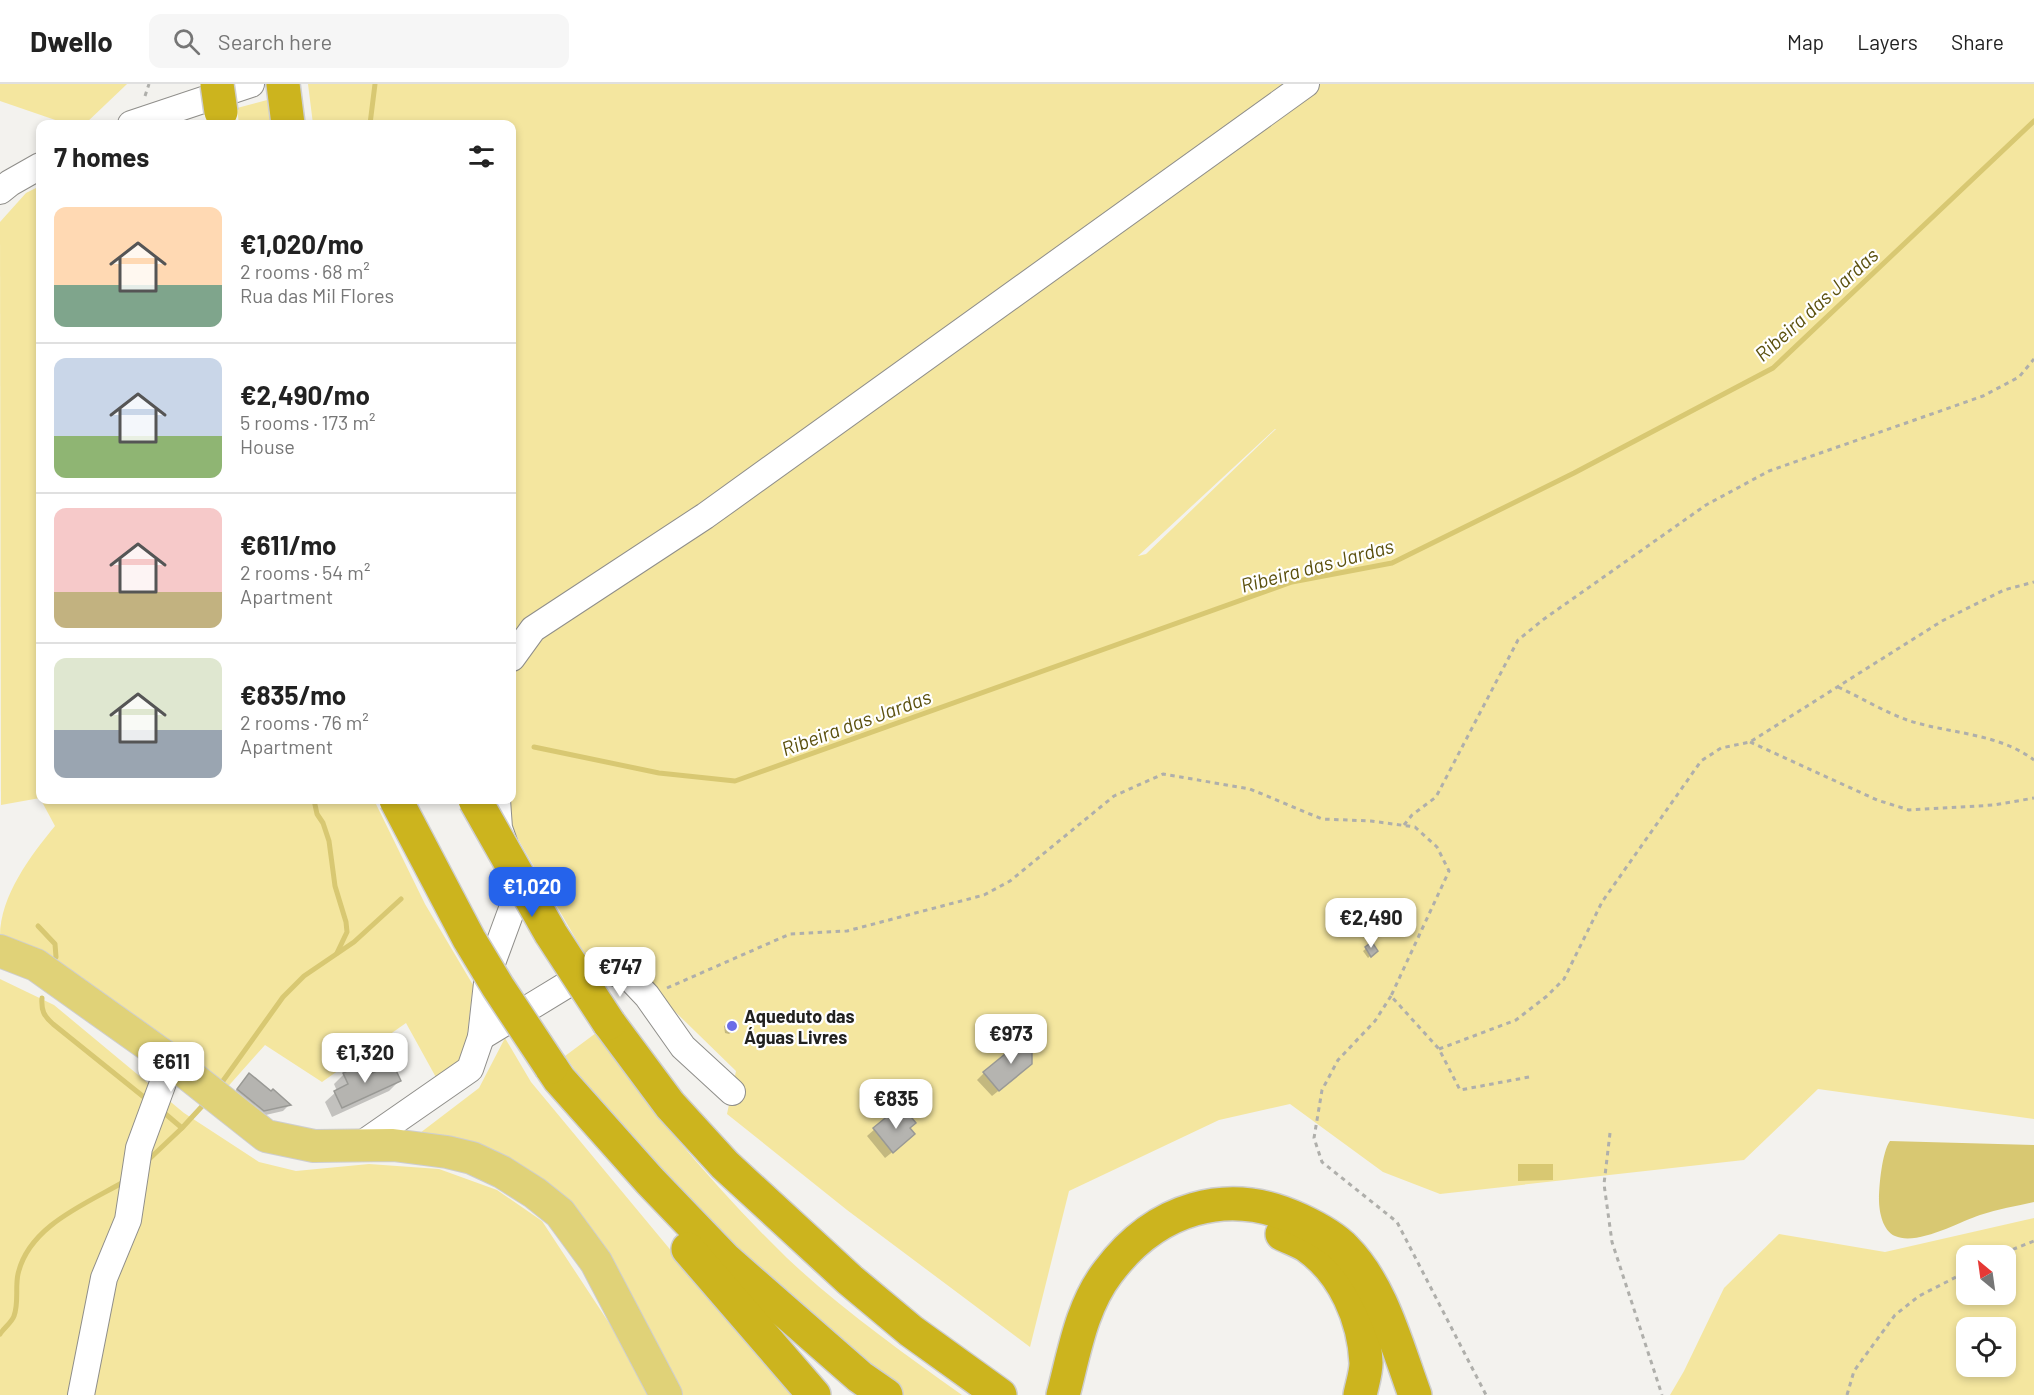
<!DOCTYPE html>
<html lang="en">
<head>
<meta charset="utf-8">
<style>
	body { margin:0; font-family:Barlow,sans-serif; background:#f6f6f6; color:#222; height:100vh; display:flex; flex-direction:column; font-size:22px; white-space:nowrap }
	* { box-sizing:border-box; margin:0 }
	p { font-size:20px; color:#767676 }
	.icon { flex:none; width:33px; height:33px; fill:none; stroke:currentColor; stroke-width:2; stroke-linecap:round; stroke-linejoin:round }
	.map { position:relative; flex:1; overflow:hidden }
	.side { position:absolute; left:36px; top:36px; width:480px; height:684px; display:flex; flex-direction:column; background:#fff; border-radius:12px; box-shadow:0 3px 9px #0003 }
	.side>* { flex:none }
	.needle { width:39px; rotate:331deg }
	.tools { position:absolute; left:1956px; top:1161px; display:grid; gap:12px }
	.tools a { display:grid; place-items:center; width:60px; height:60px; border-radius:12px; background:#fff; box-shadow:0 3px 9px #0003; font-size:30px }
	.price { position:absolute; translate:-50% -51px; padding:0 14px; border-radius:12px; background:#fff; color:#222; font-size:20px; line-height:39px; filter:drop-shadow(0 2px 3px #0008) }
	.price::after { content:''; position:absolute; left:50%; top:36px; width:18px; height:14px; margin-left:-9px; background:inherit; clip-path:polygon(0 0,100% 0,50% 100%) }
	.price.active { background:#2563eb; color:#fff }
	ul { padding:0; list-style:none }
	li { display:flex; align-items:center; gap:18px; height:150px; padding:0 18px }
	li+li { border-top:2px solid #e0e0e0 }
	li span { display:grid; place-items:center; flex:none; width:168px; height:120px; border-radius:12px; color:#555 }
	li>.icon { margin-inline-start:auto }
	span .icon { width:72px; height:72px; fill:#fffc; stroke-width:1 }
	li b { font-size:26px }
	h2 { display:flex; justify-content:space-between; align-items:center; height:72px; padding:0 18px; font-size:26px }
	header { display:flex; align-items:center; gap:36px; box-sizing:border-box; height:84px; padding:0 30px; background:#fff; border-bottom:2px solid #e0e0e0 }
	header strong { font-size:28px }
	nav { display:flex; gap:33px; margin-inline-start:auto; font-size:21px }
	.search { width:420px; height:54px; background:#f6f6f6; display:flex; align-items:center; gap:15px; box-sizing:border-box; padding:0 21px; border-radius:12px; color:#767676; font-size:22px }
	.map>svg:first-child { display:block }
</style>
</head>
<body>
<header>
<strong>Dwello</strong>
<div class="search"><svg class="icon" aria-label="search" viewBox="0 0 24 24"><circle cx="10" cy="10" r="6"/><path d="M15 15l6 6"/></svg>Search here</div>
<nav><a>Map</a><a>Layers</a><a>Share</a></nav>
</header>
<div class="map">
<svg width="2034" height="1311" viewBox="0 0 2034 1311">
	<rect width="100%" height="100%" fill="#f3f2ee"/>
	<g fill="#f4e69f" fill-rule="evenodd">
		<polygon points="0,0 127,0 85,40 67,40 0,17"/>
		<path d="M308 0H2034V1035L1818 1005 1744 1076 1440 1110 1383 1088 1290 1020 1219 1036 1069 1107 1030 1263 847 1126 727 1030 736 987 620 874 588 876 507 736 505 716H512L513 534 512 536V40H313ZM1276 345 1146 470 1138 472 1275 345Z"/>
		<polygon points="271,15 274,40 239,40 237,24"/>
		<polygon points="40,102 40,714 1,721 0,138 26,109"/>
		<path d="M41 716H374L425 820 473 901 465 971 438 997 406 939 322 998 265 961 224 1007 167 962 29 861 0 852C0 812 31 771 55 742Z"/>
		<polygon points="0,895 54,921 184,1029 259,1078 296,1087 369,1080 439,1085 497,1106 542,1137 615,1248 648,1311 0,1311"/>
		<path d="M596 949C652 1029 717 1106 787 1174 841 1225 902 1268 962 1311H899L781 1216 609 1034 565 972Z"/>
		<polygon points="505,954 531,998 791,1311 676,1311 567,1125 420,1049 479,1004"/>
		<path d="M2034 1134V1311H1670L1684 1287 1724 1204 1779 1150 1885 1168ZM1966 1172H2006V1210H1966ZM1966 1244H2006V1282H1966Z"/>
	</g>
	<g fill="#d8c872">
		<path d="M1890 1057 2034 1061V1118C2016 1122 1998 1125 1980 1131 1959 1138 1917 1162 1895 1152 1883 1147 1879 1128 1879 1116 1879 1102 1882 1068 1890 1057Z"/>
		<polygon points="1518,1080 1553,1080 1553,1096 1518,1097"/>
	</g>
	<g fill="#0003">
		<polygon points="1372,860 1376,867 1368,874 1363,867"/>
		<polygon points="731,937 735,939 735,945 729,950 725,949 724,942"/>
		<polygon points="1024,986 992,1012 977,996 984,989"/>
		<polygon points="344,990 369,992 399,997 389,1007 332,1033 325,1018 337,1007 334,1000"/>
		<polygon points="243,998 289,1021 283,1027 257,1033 231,1012"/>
		<polygon points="894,1028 908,1045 906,1057 885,1074 867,1052"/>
	</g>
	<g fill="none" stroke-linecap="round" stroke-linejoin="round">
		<g stroke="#d8c872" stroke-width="5">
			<polyline points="370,40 375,0"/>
			<polyline points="534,663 659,689 735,697 1292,498 1392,479 1574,389 1773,284 2034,37"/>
			<polyline points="314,716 317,730 323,739 329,757 335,802 346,838 347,848 337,869"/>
			<polyline points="38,842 55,860 56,873"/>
			<path d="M42 914C41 927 44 932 53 940L150 1018"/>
			<polyline points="220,1001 283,913 304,892 354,858 401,815"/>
			<polyline points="162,1027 182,1044"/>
			<polyline points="145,1079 182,1044 205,1019"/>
			<path d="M0 1250C4 1244 12 1238 14 1232 19 1219 15 1203 18 1190 29 1141 88 1119 127 1096"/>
		</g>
	</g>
	<g fill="#b5b4b0" stroke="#999995" stroke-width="1.5">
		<polygon points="1372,858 1378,867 1371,873 1365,863"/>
		<circle cx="732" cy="942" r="6"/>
		<polygon points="1026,953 1032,961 1032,980 999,1007 983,988"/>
		<polygon points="365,979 370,990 393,980 401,997 342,1024 334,1007 348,1000 343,989"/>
		<polygon points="249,989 271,1007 273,1005 291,1021 264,1027 237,1005"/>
		<polygon points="895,1026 900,1033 907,1028 916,1039 910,1044 915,1050 893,1069 873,1044"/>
	</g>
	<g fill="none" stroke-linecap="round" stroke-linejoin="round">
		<defs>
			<g id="minor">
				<polyline points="131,40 251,0"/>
				<polyline points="0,107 10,99 40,82"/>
				<polyline points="512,574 533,545 705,432 1306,0"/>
				<polyline points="481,953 596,883 629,893 647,912 683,963 732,1008"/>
				<polyline points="362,1060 470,985 481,953 488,890 520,803 499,744 497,716"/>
				<polyline points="81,1311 104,1194 128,1136 139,1064 171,977"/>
			</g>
			<polyline id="major" points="0,867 36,881 171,977 266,1052 314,1062 393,1061 447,1068 472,1074 502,1088 535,1109 560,1129 596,1178 666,1311"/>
			<g id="highway">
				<polyline points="283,0 288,40"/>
				<polyline points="609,939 670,1021 725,1081 850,1196 911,1247 1000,1311"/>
				<polyline points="551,983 559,995 650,1097 725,1175 860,1293 886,1311"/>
				<path d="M1282 1150C1290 1154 1299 1157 1307 1162 1344 1188 1364 1235 1366 1279 1366 1289 1362 1301 1360 1311"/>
				<polyline points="688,1165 814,1311"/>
				<path d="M1063 1311C1074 1270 1081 1223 1108 1188 1155 1125 1227 1101 1300 1136 1315 1143 1333 1152 1345 1165 1382 1202 1397 1263 1415 1311"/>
			</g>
		</defs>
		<use href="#minor" stroke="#8f8e8a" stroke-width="28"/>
		<use href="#major" stroke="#cecece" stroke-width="34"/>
		<use href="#highway" stroke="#cecece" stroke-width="36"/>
		<g stroke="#afafab" stroke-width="3" stroke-dasharray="4.5 4.5" stroke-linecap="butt">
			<polyline points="145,12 149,0"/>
			<path d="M1838 603C1862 614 1886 629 1910 637 1952 650 1998 649 2034 676"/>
			<polyline points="1750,658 1877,716 1909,726 1994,721 2034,714"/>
			<polyline points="1404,741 1412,731 1436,713 1518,556 1544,535 1706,421 1769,387 1983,312 2019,293 2034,275"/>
			<polyline points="667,904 790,850 847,847 984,811 1010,797 1114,712 1163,690 1250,705 1322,735 1371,737 1415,743 1437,763 1449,787 1391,912 1439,965 1460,1006 1529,993"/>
			<polyline points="1391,912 1375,937 1338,976 1322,1006 1314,1054 1322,1078 1397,1138 1486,1311"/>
			<polyline points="1439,965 1516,936 1547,912 1564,895 1602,818 1701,677 1721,664 1750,658 1942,537 2004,506 2034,498"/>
			<polyline points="1610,1049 1604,1100 1612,1158 1662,1311"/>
			<polyline points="1996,1172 2034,1157"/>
			<polyline points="1847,1311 1854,1287 1895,1231 1919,1212 1966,1188"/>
		</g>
		<use href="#minor" stroke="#fff" stroke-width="26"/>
		<use href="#major" stroke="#e0d278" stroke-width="32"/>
		<use href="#highway" stroke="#ccb41e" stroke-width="33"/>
		<defs>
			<g id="highway-bridge">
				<polyline points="217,0 221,28"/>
				<polyline points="396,716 469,855 498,903 551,983"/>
				<polyline points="475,716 551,850 609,939"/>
			</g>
		</defs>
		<use href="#highway-bridge" stroke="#cecece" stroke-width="36" stroke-linecap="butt"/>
		<use href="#highway-bridge" stroke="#ccb41e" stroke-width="33"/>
	</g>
	<circle fill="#6b6de7" stroke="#fff" stroke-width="2" cx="732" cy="942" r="6"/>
	<g text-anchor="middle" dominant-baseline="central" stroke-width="4.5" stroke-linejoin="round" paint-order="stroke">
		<g font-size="18" font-weight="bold" fill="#21211f" stroke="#fff" text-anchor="start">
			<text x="744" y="932">Aqueduto das<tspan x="744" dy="21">Águas Livres</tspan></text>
		</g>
		<g font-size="20" font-style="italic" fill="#5b500d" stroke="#fff">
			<text transform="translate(1816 220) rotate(-42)">Ribeira das Jardas</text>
			<text transform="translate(1317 481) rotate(-15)">Ribeira das Jardas</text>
			<text transform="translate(856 638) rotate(-20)">Ribeira das Jardas</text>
		</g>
	</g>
</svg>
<div class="tools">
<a><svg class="needle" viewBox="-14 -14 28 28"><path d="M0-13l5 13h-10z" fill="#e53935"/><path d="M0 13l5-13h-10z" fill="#767676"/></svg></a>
<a><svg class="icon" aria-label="locate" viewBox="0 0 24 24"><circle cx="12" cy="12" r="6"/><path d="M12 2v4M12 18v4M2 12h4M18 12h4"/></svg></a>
</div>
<b class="price active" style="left:532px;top:834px">€1,020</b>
<b class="price" style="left:1371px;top:865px">€2,490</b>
<b class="price" style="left:620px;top:914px">€747</b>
<b class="price" style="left:1011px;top:981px">€973</b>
<b class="price" style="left:365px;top:1000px">€1,320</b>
<b class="price" style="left:171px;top:1009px">€611</b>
<b class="price" style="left:896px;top:1046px">€835</b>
<section class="side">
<h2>7 homes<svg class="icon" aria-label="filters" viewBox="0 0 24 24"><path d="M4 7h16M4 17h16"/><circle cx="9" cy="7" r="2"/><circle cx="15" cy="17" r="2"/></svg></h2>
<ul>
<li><span style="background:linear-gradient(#ffd9b3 65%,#7fa58c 0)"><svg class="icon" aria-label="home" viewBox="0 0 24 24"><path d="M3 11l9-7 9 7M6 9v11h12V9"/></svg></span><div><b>€1,020/mo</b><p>2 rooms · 68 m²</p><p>Rua das Mil Flores</p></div></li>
<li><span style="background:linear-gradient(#c9d6e8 65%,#8fb573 0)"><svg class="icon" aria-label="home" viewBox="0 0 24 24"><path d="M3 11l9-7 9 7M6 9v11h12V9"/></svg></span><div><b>€2,490/mo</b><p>5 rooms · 173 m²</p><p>House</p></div></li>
<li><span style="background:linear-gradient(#f6c9c9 70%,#c2b280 0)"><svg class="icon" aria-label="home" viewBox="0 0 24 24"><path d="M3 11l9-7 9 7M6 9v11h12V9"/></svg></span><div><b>€611/mo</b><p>2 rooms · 54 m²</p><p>Apartment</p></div></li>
<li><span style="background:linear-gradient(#dfe7d0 60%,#9aa5b1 0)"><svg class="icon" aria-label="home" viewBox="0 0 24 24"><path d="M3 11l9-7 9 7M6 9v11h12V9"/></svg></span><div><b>€835/mo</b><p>2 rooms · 76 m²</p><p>Apartment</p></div></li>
</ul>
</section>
</div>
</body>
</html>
